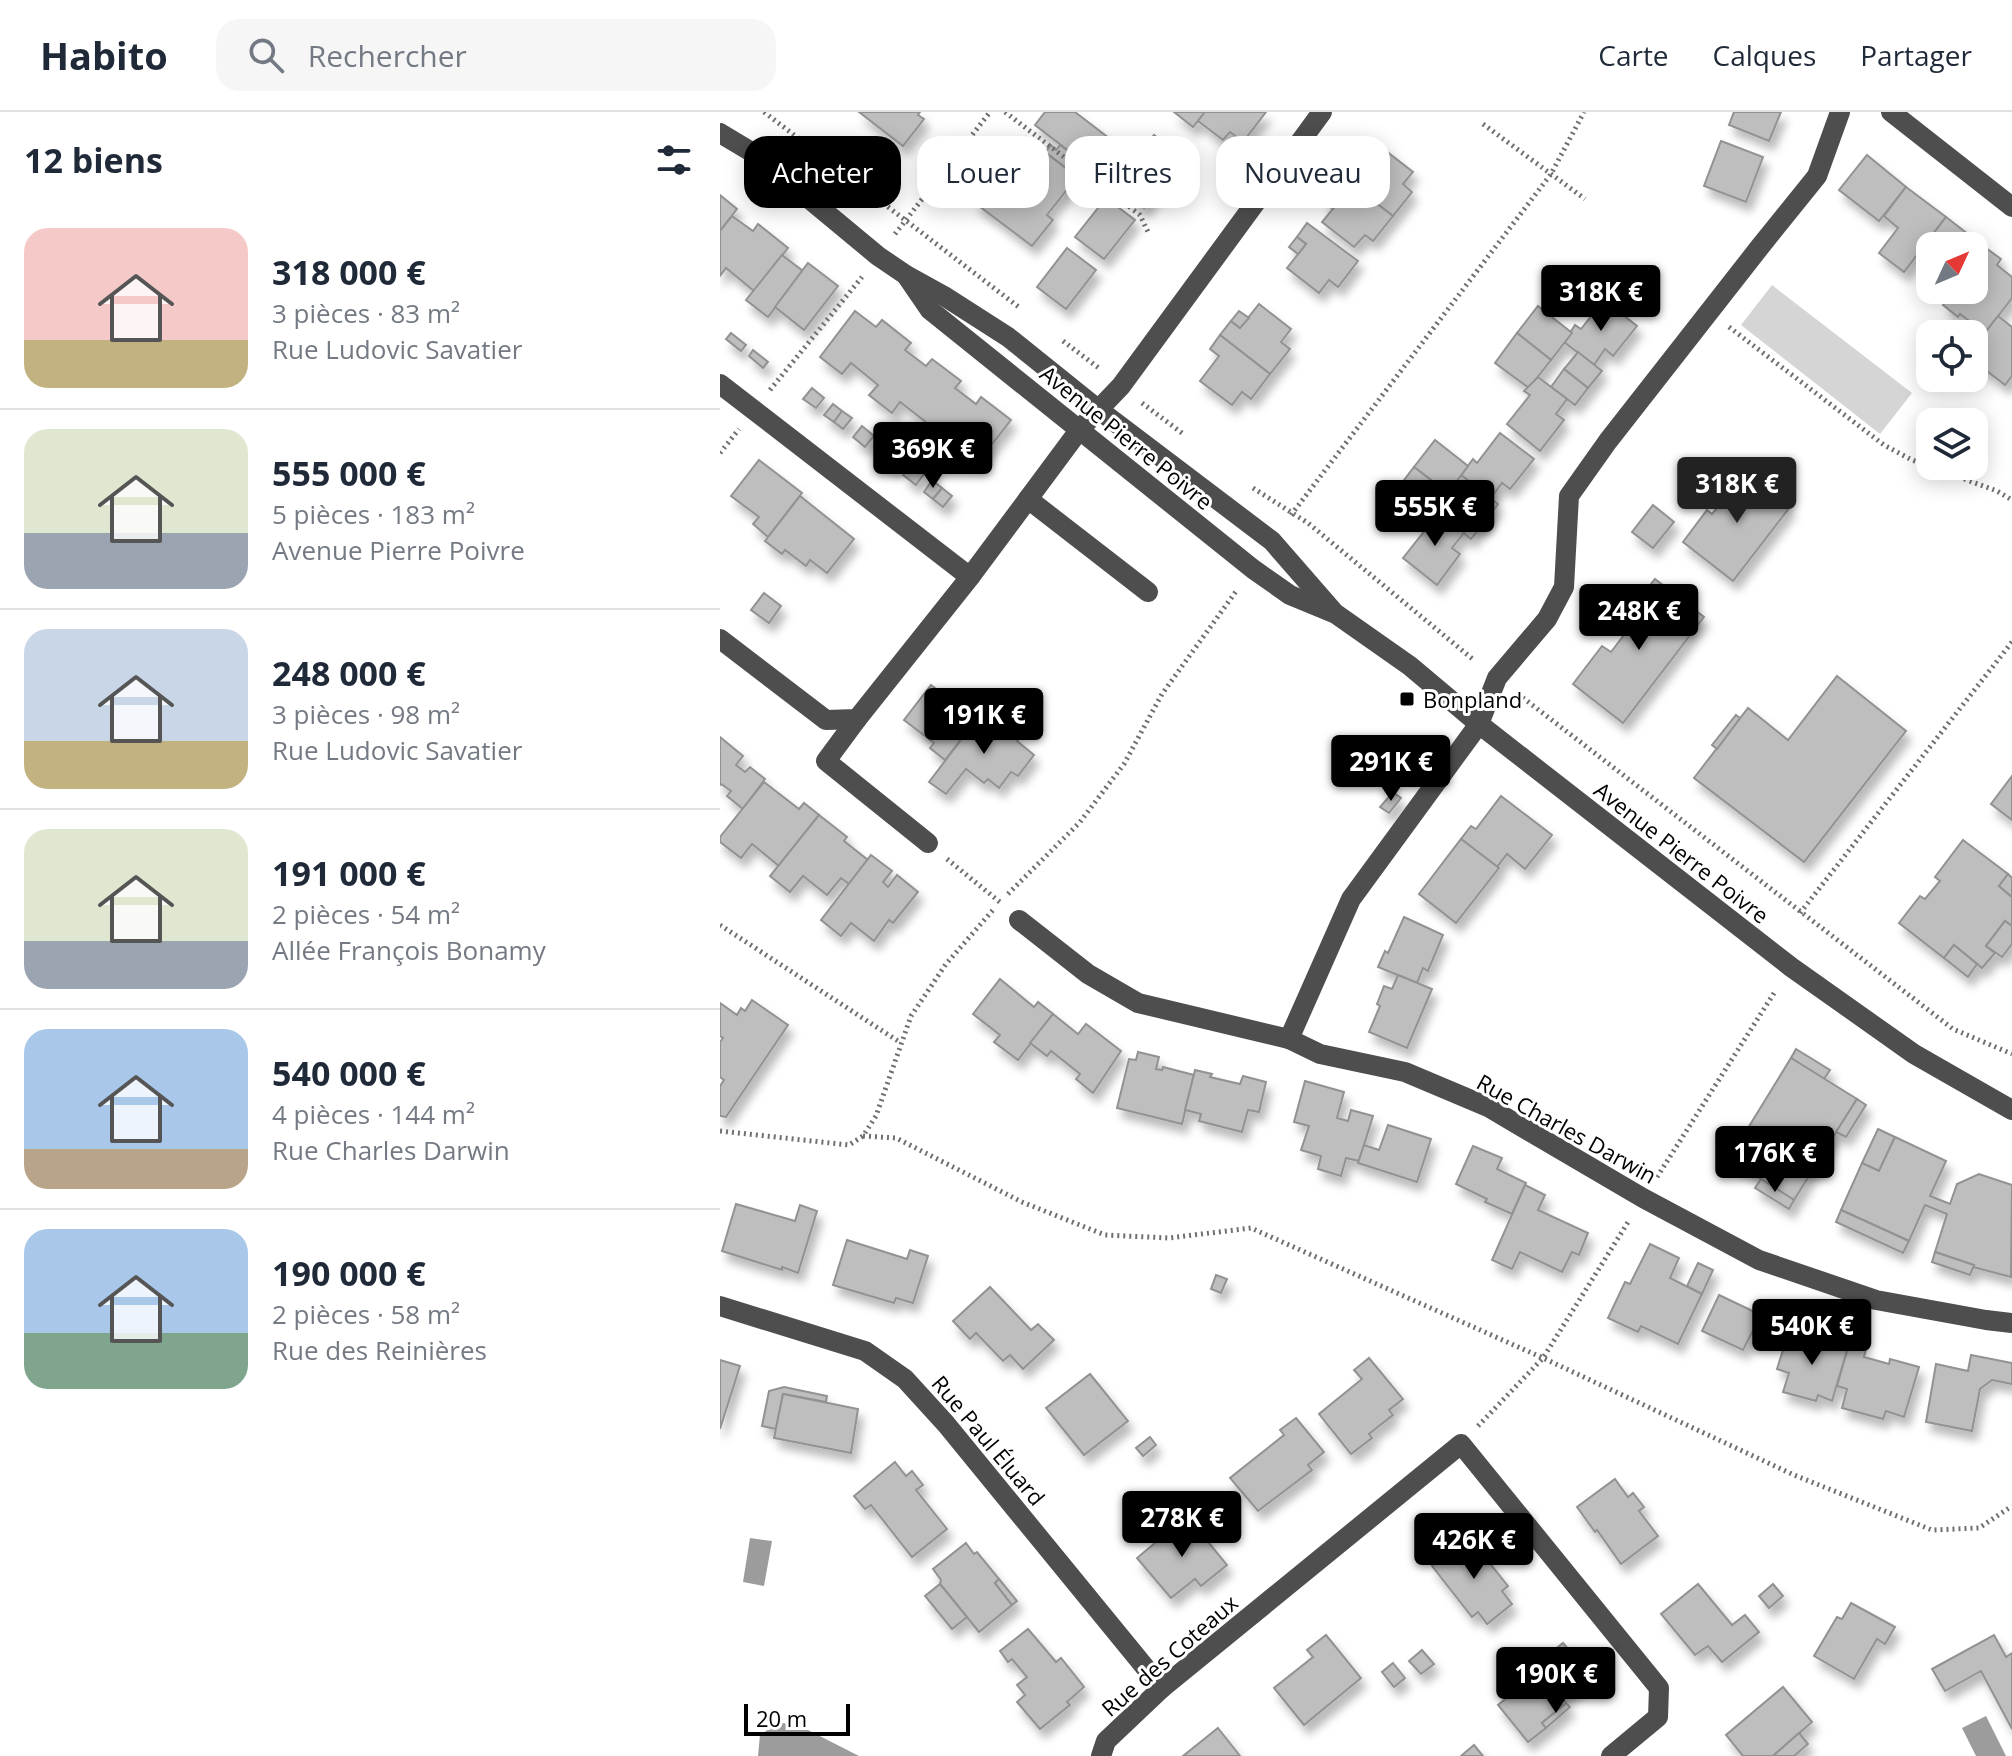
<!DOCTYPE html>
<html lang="fr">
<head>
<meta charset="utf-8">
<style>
	body { margin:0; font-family:"Open Sans",sans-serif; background:#f6f6f7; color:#1f2937; height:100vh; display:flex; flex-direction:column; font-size:30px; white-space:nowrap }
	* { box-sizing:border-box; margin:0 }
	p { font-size:26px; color:#747a83 }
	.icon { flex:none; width:44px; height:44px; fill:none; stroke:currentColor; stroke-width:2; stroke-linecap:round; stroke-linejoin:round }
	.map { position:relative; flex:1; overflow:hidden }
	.details { display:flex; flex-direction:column; background:#fff; width:720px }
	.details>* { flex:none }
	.banner { position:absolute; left:24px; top:24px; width:760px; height:72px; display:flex; gap:16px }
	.needle { width:52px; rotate:46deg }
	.controls { position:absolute; left:1196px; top:120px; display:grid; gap:16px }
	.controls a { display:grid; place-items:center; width:72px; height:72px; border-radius:16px; background:#fff; box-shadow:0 4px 20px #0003; font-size:40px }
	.scale { position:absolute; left:24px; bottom:20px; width:106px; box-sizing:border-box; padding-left:8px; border:4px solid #000; border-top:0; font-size:22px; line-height:28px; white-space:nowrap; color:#000; -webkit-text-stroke:6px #fff; paint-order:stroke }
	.price { position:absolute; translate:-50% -68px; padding:0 18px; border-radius:8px; background:#000; color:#fff; font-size:26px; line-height:52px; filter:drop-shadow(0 2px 4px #0008) }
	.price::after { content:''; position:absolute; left:50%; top:48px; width:24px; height:18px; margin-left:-12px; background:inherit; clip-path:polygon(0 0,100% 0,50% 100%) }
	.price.on { background:#222; color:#fff }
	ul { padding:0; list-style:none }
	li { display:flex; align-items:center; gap:24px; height:200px; padding:0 24px }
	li+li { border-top:2px solid #e0e1e3 }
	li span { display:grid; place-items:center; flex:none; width:224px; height:160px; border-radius:24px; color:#555 }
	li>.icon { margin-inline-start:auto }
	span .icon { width:96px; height:96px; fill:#fffc; stroke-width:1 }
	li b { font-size:34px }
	h2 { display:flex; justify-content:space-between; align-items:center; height:96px; padding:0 24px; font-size:34px }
	.chip { padding:0 28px; border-radius:24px; background:#fff; box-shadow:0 4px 20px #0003; font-size:28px; line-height:72px }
	.chip.on { background:#000; color:#fff }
	header { display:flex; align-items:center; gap:48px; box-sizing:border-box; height:112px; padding:0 40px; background:#fff; border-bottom:2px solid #e0e1e3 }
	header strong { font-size:38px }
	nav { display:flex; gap:44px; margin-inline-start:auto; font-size:28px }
	.search { width:560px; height:72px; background:#f6f6f7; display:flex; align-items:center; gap:20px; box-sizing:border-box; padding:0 28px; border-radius:24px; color:#747a83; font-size:30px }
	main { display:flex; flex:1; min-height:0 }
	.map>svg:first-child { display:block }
</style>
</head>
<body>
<header>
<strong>Habito</strong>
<div class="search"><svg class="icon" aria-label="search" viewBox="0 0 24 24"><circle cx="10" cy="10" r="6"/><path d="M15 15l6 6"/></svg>Rechercher</div>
<nav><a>Carte</a><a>Calques</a><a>Partager</a></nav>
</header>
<main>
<section class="details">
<h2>12 biens<svg class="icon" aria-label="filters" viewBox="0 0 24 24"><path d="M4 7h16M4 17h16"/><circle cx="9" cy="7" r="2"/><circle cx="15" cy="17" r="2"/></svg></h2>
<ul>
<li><span style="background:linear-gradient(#f6c9c9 70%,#c2b280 0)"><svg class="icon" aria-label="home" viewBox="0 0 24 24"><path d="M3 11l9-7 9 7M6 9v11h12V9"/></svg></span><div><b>318 000 €</b><p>3 pièces · 83 m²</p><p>Rue Ludovic Savatier</p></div></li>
<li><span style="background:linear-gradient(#dfe7d0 65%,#9aa5b1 0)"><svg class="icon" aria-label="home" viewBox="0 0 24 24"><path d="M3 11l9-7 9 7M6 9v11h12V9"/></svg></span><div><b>555 000 €</b><p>5 pièces · 183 m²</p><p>Avenue Pierre Poivre</p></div></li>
<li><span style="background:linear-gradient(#c9d6e8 70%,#c2b280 0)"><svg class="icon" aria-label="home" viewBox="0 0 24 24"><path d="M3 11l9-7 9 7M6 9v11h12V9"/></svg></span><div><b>248 000 €</b><p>3 pièces · 98 m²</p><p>Rue Ludovic Savatier</p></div></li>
<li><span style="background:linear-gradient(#dfe7d0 70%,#9aa5b1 0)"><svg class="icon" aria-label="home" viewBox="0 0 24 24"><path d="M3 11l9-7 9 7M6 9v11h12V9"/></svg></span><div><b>191 000 €</b><p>2 pièces · 54 m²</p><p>Allée François Bonamy</p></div></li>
<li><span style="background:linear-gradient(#a9c7e8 75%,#b9a48a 0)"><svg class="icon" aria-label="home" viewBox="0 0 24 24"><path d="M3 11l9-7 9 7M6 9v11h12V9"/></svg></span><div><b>540 000 €</b><p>4 pièces · 144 m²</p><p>Rue Charles Darwin</p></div></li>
<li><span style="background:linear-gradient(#a9c7e8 65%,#7fa58c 0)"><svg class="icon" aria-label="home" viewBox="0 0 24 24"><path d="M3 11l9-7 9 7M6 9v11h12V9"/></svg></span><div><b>190 000 €</b><p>2 pièces · 58 m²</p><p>Rue des Reinières</p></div></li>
</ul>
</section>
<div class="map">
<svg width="1292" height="1644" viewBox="0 0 1292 1644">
	<defs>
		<filter id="shadow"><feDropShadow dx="5" dy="9" stdDeviation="4" flood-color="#0004"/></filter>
	</defs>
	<rect width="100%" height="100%" fill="#fff"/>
	<polygon fill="#d5d5d5" points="1052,173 1192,281 1160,322 1021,213"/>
	<g fill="#9c9c9c">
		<polygon points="30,1426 52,1429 44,1474 23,1470"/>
		<polygon points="1266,1604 1286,1644 1256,1644 1242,1616"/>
		<polygon points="59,1610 84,1616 139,1644 38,1644 40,1623"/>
	</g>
	<g fill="#bebebe" stroke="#929292" stroke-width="2" filter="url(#shadow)">
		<polygon points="139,0 200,0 198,3 204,7 183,34"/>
		<polygon points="325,0 355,0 394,30 372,57 315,13"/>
		<polygon points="454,0 485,0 473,15"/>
		<polygon points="485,0 546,0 523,30 510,20 503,28 478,9"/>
		<polygon points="1014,0 1061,0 1049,29 1009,13"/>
		<polygon points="434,23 464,45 424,96 395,74"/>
		<polygon points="306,25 357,65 327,103 333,108 312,134 255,91 276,63 281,68 291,56 286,51"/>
		<polygon points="1001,29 1043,45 1026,90 984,74"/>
		<polygon points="331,33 336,38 340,33 366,52 357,64 325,40"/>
		<polygon points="661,35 693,60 683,72 692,80 673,104 623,66 633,52 642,59"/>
		<polygon points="1147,43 1186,75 1159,109 1119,78"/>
		<polygon points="623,66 673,104 653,129 645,123 634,135 602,110 621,87 612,80"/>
		<polygon points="1186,75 1226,105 1184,160 1159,141 1178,116 1164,104"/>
		<polygon points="612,80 621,87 613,97 604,90"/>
		<polygon points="0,83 17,97 0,119"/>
		<polygon points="386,86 415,108 384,147 355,125"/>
		<polygon points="12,104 33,119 38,112 68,136 34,179 6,156 0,164 0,119"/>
		<polygon points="1226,105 1266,136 1254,152 1254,134 1210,134 1210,151 1198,142"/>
		<polygon points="587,111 638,149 618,175 609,168 599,181 567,156 586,132 577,125"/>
		<polygon points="577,125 586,132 578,142 569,135"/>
		<polygon points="347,136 376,158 346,197 317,175"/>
		<polygon points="1266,136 1281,147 1277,153 1292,165 1292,186 1265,221 1240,202 1238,205 1223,193 1234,178 1254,178 1254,152"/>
		<polygon points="62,143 83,159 48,205 26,188"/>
		<polygon points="88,151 118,174 84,218 55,195"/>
		<polygon points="884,188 917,214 893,244 885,237 874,253 844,230 855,213 861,217"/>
		<polygon points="539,192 571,217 561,230 570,237 550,262 500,223 511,209 520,216"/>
		<polygon points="818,194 852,221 831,248 797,221"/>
		<polygon points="135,199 156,215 162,208 191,231 185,238 206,254 212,247 241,269 235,276 256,292 261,285 291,308 258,350 230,328 221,339 199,322 207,311 180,290 172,301 149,283 158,273 131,251 122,262 100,245"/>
		<polygon points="519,199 529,206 520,216 511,209"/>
		<polygon points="1278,204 1292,215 1292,264 1285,273 1254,249 1254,235"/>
		<polygon points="11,221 26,233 21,239 6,227"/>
		<polygon points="797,221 831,248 809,276 775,251"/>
		<polygon points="500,223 550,262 531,287 522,280 512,293 480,269 499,244 490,237"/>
		<polygon points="33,238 48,250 43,256 29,244"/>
		<polygon points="858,240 882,259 868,276 844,257"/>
		<polygon points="844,257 868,276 855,293 831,275"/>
		<polygon points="818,265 847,287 836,302 844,308 820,339 787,312 810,283 804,279"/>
		<polygon points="92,276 104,286 96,296 83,287"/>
		<polygon points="113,292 122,299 114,310 104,303"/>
		<polygon points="122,299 132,306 123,317 114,310"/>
		<polygon points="142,314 154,324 145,335 133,325"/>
		<polygon points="780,321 814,347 790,377 782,371 771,386 741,363 753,347 757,351"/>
		<polygon points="715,328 748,354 728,381 694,355"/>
		<polygon points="162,330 172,338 164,349 154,341"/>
		<polygon points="172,338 182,345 173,356 164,349"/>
		<polygon points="39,348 82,381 48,425 33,412 39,405 11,384"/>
		<polygon points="191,353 204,362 196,373 183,363"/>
		<polygon points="694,355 728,381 705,410 672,384"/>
		<polygon points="1020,356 1070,395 1013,469 963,430 987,398 992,402 1002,390 997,386"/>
		<polygon points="212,368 222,376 213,387 204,380"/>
		<polygon points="755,374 778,392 765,410 741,391"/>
		<polygon points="222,376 232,384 223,395 213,387"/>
		<polygon points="80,384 134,427 107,461 90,448 86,454 65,438 62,442 45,429"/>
		<polygon points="741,391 765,410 751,427 728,409"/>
		<polygon points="933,393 954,410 933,436 912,420"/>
		<polygon points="714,398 744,421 732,436 740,442 717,473 683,446 706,417 701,414"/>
		<polygon points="935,467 984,505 903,611 853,572 882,534 891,540 913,511 905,505"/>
		<polygon points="44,481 61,494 49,511 31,498"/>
		<polygon points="1117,564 1186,619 1084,750 974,666 1028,596 1068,628"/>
		<polygon points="211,573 256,608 225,648 210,636 214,631 184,608"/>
		<polygon points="263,599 299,627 297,629 314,643 298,664 291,660 279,676 268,667 264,671 246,657 226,682 209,670"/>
		<polygon points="1016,603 1020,606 997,637 992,633"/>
		<polygon points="0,625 23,644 16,653 25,660 30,655 45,667 23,697 7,684 11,679 1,672 0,673"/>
		<polygon points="1292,664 1292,708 1271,692"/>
		<polygon points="44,670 79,697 84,691 99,703 59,754 32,732 21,746 0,730 0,725"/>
		<polygon points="673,680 681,686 669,701 660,695"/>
		<polygon points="781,684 832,723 805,757 787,742 777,755 741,727 751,714 756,717"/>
		<polygon points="99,703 127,725 124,729 148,748 129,772 121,766 107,783 83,764 70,780 50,764"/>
		<polygon points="741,727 779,756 736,811 699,782"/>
		<polygon points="1243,728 1288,762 1279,774 1292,785 1292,814 1285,809 1266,834 1275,841 1262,856 1234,833 1224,846 1179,811 1200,784 1205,787 1220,769 1215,765"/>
		<polygon points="151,743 172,759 163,770 168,775 177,763 198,780 173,811 169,808 154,829 131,811 121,824 101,808"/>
		<polygon points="1288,762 1292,766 1292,785 1279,774"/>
		<polygon points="684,805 723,823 708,859 703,856 697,871 658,855 665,839 668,841"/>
		<polygon points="1285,809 1292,814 1292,832 1282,845 1266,834"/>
		<polygon points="1234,833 1257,852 1248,865 1224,846"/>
		<polygon points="678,863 712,877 687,936 649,920 660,894 657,892 664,874 672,877"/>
		<polygon points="280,867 314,895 318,890 333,902 298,948 274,930 280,923 253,902"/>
		<polygon points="32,888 68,913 6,1005 0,1004 0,974 4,968 0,965 0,930 3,926 0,924 0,891 17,903 21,896 25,899"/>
		<polygon points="333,902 358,922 366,912 401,939 373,981 356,967 360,962 331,939 327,944 310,931"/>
		<polygon points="1076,937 1110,958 1104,967 1071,946"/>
		<polygon points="418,940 439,945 436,957 442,958 443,955 474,963 462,1012 397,996 409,947 416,948"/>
		<polygon points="1071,946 1137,987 1074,1088 1009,1047"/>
		<polygon points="475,958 492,962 490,965 520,972 523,964 546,970 539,1000 528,998 522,1020 479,1009 481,1002 465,998"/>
		<polygon points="585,969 624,980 617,1006 628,1009 631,998 653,1004 639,1049 626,1046 621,1064 598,1057 601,1044 581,1038 589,1014 574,1010"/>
		<polygon points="1137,987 1146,993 1126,1025 1116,1020"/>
		<polygon points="668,1013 711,1027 697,1070 638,1051 644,1033 659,1038"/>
		<polygon points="1158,1017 1175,1025 1159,1059 1142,1051"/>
		<polygon points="1175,1025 1226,1049 1210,1084 1230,1092 1237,1072 1259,1062 1292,1073 1291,1165 1253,1155 1254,1153 1215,1140 1227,1102 1205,1093 1189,1129 1121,1098 1142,1051 1159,1059"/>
		<polygon points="753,1034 782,1046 777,1057 806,1071 792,1102 765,1090 767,1087 736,1072"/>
		<polygon points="1041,1067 1074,1088 1069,1097 1035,1076"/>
		<polygon points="805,1073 825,1083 818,1098 868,1121 859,1143 852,1140 842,1160 800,1140 792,1157 772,1148"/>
		<polygon points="16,1092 75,1109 80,1093 97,1099 78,1161 62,1155 62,1158 2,1139"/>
		<polygon points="1121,1098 1189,1129 1183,1141 1116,1110"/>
		<polygon points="127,1128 187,1147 190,1138 208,1144 193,1191 176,1186 174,1191 113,1173"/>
		<polygon points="930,1132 959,1146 950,1166 982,1182 958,1232 921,1214 918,1220 888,1206 905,1170 910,1172"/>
		<polygon points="1215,1140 1254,1153 1250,1163 1212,1150"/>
		<polygon points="978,1151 993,1158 982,1182 967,1174"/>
		<polygon points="496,1163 507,1167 501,1181 491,1177"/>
		<polygon points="270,1175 311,1218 318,1212 334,1228 303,1257 290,1243 283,1249 256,1221 250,1227 233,1209"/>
		<polygon points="999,1183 1041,1203 1023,1238 982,1219"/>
		<polygon points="1068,1222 1109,1234 1111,1226 1129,1232 1112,1289 1098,1283 1096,1289 1063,1280 1069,1261 1057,1257"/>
		<polygon points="1129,1232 1146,1237 1144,1245 1169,1252 1170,1247 1199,1255 1184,1305 1166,1299 1163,1307 1122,1296 1127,1277 1117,1274"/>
		<polygon points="1251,1243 1292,1251 1292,1272 1272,1268 1260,1277 1252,1319 1206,1310 1216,1252 1248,1259"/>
		<polygon points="649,1246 683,1287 669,1298 673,1303 649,1322 652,1326 631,1342 599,1302 642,1267 634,1258"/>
		<polygon points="0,1248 20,1254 0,1317"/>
		<polygon points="370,1262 408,1309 364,1343 326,1296"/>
		<polygon points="64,1275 107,1284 106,1290 63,1282 56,1317 42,1314 49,1279"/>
		<polygon points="63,1282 138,1297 131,1341 54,1326"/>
		<polygon points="576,1306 604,1340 588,1353 592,1358 538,1399 510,1366 564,1323 560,1318"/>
		<polygon points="430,1325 436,1333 423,1344 416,1336"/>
		<polygon points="175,1350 186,1364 192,1359 203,1373 196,1378 227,1417 192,1445 151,1393 145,1397 134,1384"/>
		<polygon points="895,1367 908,1385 913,1381 924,1395 919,1399 938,1424 901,1452 877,1418 875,1420 857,1395"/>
		<polygon points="467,1404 507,1453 481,1474 475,1467 451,1486 417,1446"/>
		<polygon points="748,1424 788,1474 782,1479 792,1492 767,1512 758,1500 752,1505 712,1454"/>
		<polygon points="246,1431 254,1442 257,1440 279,1467 275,1471 292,1493 259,1520 220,1472 221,1468 213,1457"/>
		<polygon points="279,1467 297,1489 292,1493 275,1471"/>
		<polygon points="220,1472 247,1505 232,1517 205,1484"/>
		<polygon points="978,1472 1012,1513 1025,1503 1039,1520 1002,1550 988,1534 975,1543 941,1502"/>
		<polygon points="1053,1472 1063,1484 1049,1496 1039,1484"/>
		<polygon points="1131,1491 1175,1515 1165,1532 1157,1527 1134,1567 1094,1544 1117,1505 1122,1507"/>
		<polygon points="308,1517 336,1550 341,1546 364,1575 347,1590 350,1593 320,1617 297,1590 305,1583 297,1573 307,1565 292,1547 288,1550 280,1539"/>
		<polygon points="606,1523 641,1566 584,1613 554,1576 593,1545 587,1538"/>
		<polygon points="1274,1523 1286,1545 1292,1541 1292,1617 1261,1559 1225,1579 1212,1557"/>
		<polygon points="843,1531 870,1563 843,1587 846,1591 822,1611 826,1616 808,1630 778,1593 832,1549 828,1543"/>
		<polygon points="702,1538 714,1552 701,1562 689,1549"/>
		<polygon points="673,1551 685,1566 674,1575 662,1560"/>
		<polygon points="1063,1575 1092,1610 1053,1644 1023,1644 1006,1623"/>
		<polygon points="846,1591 850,1595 826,1616 822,1611"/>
		<polygon points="498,1616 520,1644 463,1644"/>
		<polygon points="1079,1621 1088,1632 1074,1644 1053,1644"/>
		<polygon points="754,1633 763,1644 741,1644"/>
	</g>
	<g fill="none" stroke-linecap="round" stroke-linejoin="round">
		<g stroke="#707070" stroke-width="5" stroke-dasharray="2 4" stroke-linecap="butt">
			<polyline points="44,0 300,196"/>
			<polyline points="285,0 420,103 428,120"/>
			<polyline points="763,12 865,87"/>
			<polyline points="175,122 270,0"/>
			<polyline points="1009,215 1164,333 1192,348 1277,379 1292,388"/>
			<polyline points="343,229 380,257"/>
			<polyline points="50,278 142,165"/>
			<polyline points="422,291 462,321"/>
			<polyline points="0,341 19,317"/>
			<polyline points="533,376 588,411 755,549"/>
			<polyline points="571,403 831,62 864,0"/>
			<polyline points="798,582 1233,917 1292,942"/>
			<polyline points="227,747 281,791"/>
			<polyline points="288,782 360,710 404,652 442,582 517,478"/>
			<polyline points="1080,801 1292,530"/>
			<polyline points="0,813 181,931"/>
			<polyline points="0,1019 129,1033 143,1024 156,1004 191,904 226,852 273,798"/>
			<polyline points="143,1024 176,1026 302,1090 385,1123 449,1126 531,1116 823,1246 1074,1363 1212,1418 1259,1416 1292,1394"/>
			<polyline points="937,1065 1056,878"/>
			<polyline points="758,1314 823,1246 910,1107"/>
		</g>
		<g stroke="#4e4e4e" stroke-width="20">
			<polyline points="1171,0 1292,95"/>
			<polyline points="0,21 35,42 158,144 186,163 224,184 288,225 379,298 552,429 613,499"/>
			<polyline points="186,163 210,198 533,457 570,483 616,502 690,554 759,612 1071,855 1194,942 1292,998"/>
			<polyline points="0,272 250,465 308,387"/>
			<polyline points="428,480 308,387 360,317 401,274 602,0"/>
			<polyline points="0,527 106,608 137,607 250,465"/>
			<polyline points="137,607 106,649 208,731"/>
			<polyline points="299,808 368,862 418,891 569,927 600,942 685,960 768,995 923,1086 1039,1148 1156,1188 1266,1208 1292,1211"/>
			<polyline points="569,927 631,787 759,612 777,566 827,507 844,475 849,384 888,329 1039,136 1097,64 1120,0"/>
			<polyline points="0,1194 145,1239 185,1267 226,1312 442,1576"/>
			<polyline points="381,1644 386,1629 442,1576 741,1332 939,1576 938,1605 891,1644"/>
		</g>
	</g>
	<rect fill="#000" stroke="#fff" stroke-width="3" x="679" y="579" width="16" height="16" rx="4"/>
	<g text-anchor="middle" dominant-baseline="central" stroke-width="6" stroke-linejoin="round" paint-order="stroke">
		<g font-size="22" fill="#000" stroke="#fff">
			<text transform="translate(407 325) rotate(39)">Avenue Pierre Poivre</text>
			<text transform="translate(962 740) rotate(38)">Avenue Pierre Poivre</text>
			<text transform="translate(847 1016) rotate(29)">Rue Charles Darwin</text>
			<text transform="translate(269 1328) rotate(50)">Rue Paul Éluard</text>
			<text transform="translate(449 1543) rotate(-41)">Rue des Coteaux</text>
		</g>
		<g font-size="22" fill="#000" stroke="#fff" text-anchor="start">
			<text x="703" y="587">Bonpland</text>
		</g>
	</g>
</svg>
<div class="controls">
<a><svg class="needle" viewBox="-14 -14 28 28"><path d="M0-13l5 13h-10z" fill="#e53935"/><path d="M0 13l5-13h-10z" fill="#747a83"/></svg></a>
<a><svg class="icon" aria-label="locate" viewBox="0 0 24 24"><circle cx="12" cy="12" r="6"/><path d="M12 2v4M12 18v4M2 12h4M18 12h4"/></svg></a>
<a><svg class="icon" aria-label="layers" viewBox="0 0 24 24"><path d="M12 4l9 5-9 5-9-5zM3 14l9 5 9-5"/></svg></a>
</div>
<div class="scale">20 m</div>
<b class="price" style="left:881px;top:221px">318K €</b>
<b class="price" style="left:213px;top:378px">369K €</b>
<b class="price on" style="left:1017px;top:413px">318K €</b>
<b class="price" style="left:715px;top:436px">555K €</b>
<b class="price" style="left:919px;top:540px">248K €</b>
<b class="price" style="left:264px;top:644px">191K €</b>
<b class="price" style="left:671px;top:691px">291K €</b>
<b class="price" style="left:1055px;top:1082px">176K €</b>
<b class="price" style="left:1092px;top:1255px">540K €</b>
<b class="price" style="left:462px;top:1447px">278K €</b>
<b class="price" style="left:754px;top:1469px">426K €</b>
<b class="price" style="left:836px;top:1603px">190K €</b>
<div class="banner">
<a class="chip on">Acheter</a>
<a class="chip">Louer</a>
<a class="chip">Filtres</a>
<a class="chip">Nouveau</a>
</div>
</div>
</main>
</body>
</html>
